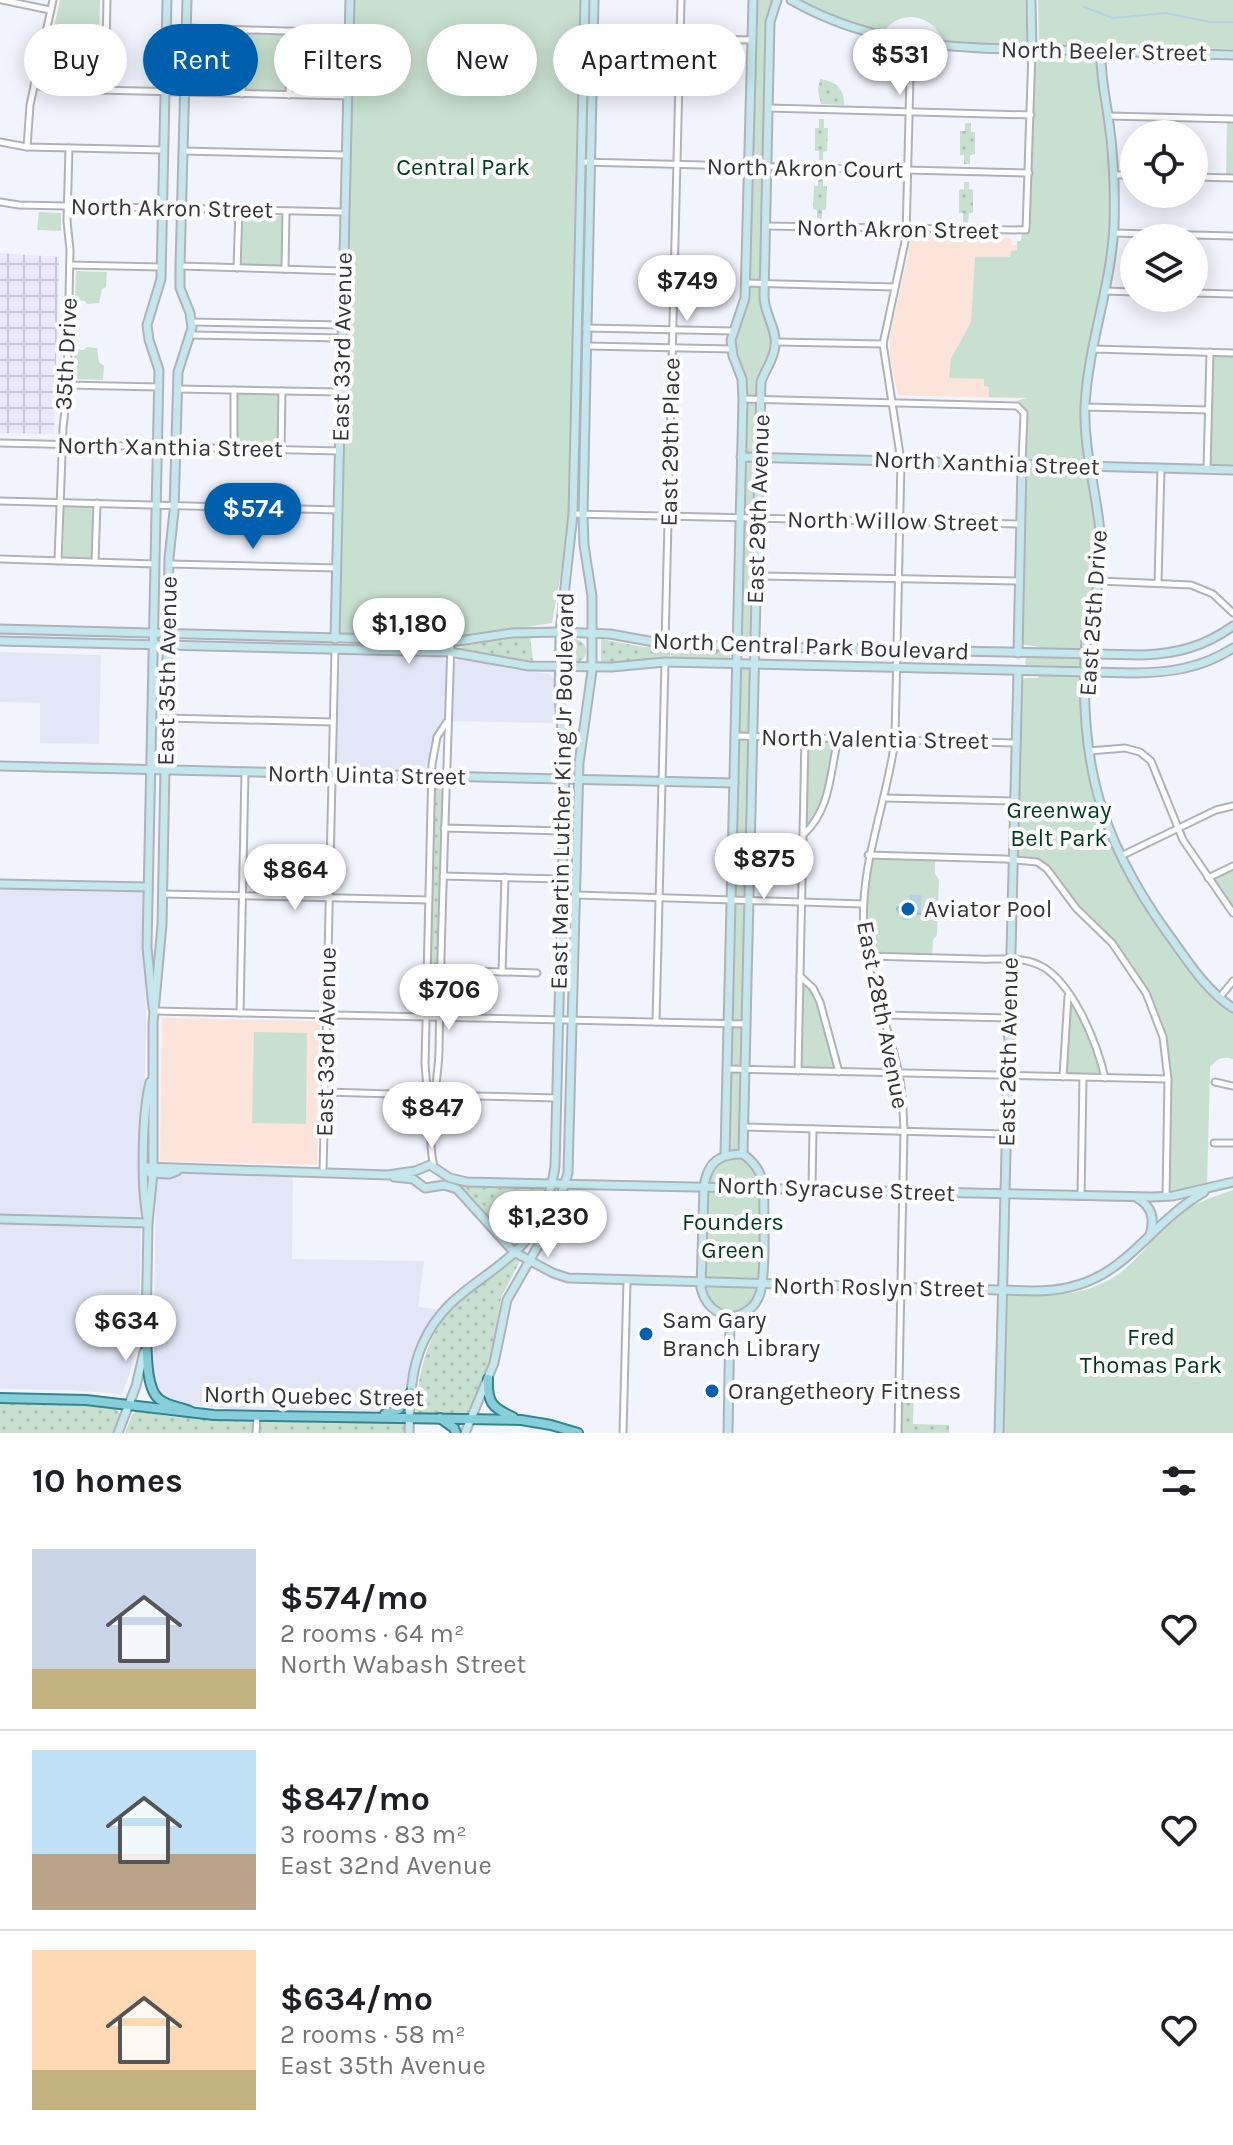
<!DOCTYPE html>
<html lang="en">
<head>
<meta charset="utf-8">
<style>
	body { margin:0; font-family:Karla,sans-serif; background:#f2f2f2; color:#202124; height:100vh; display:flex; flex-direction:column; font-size:30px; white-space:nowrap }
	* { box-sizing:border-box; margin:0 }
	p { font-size:26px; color:#757577 }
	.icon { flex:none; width:44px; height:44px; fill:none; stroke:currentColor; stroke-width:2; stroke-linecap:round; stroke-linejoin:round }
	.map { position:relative; height:1433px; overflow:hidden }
	.side { display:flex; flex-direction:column; background:#fff; flex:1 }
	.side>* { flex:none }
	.banner { position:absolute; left:24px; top:24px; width:800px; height:72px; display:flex; gap:16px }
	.controls { position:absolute; left:1120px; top:120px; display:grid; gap:16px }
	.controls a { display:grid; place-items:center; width:88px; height:88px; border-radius:50%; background:#fff; box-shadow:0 4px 20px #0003; font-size:40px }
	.price { position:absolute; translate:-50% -68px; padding:0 18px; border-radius:28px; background:#fff; color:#222; font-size:26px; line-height:52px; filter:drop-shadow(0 2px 4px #0008) }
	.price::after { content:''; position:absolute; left:50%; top:48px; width:24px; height:18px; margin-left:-12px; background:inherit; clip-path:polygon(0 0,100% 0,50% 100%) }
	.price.current { background:#0060ad; color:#fff }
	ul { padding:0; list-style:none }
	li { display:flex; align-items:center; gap:24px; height:200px; padding:0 32px }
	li+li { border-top:2px solid #e0e0e0 }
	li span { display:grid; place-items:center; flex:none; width:224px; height:160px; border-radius:0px; color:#555 }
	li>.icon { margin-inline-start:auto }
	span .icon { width:96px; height:96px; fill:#fffc; stroke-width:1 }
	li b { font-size:34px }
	h2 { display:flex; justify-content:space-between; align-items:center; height:96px; padding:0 32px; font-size:34px }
	.pill { padding:0 28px; border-radius:36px; background:#fff; box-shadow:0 4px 20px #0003; font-size:28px; line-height:72px }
	.pill.current { background:#0060ad; color:#fff }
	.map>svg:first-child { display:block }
</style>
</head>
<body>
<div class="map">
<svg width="1233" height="1433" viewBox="0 0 1233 1433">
	<defs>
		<pattern id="industrial-grid" width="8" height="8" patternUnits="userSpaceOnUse" patternTransform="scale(2)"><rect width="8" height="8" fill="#ebe7fd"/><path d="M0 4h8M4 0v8" fill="none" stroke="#cac7da"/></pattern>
		<pattern id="grass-dots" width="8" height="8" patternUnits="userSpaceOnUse" patternTransform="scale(2)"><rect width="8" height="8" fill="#c8e0cf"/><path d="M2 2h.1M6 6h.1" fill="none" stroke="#acc1b2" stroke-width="1.8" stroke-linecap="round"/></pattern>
		<pattern id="water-waves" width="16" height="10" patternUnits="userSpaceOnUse" patternTransform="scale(2)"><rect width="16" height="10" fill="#b3d2e7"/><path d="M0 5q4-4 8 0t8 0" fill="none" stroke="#9bb5c7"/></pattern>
	</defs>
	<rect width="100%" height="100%" fill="#f2f4fd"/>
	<g fill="#e3e6f6">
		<polygon points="0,652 101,655 99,744 40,743 40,703 0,702"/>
		<polygon points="343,654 442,656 446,662 455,662 462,657 505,668 549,674 554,678 555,723 441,721 433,739 428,771 340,771 336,768 340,656"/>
		<polygon points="0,887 141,890 144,895 146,1028 139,1317 132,1367 122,1394 68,1390 0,1389"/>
		<polygon points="185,1174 293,1176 292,1259 424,1261 418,1307 437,1309 416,1345 400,1405 384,1411 234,1409 169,1403 153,1388 156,1180 157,1177"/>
	</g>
	<polygon fill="url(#industrial-grid)" points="0,253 59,257 54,434 0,433"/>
	<g fill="#fde4db">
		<polygon points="912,236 1011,238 1012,245 1016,245 1017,241 1032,241 1028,399 898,395 890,359 890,336"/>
		<polygon points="162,1018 320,1021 317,1165 160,1161"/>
	</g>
	<g fill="url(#grass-dots)">
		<path d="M888 46 932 54C924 82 887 75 888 46Z"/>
		<path d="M820 79C835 81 845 89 844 105L821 104 818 90Z"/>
		<polygon points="819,119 824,119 824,128 828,128 827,151 823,152 823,160 819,160 819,151 815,151 815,128 819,128"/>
		<polygon points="965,123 971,123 971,132 975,132 975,154 970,155 970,164 964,164 964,155 960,155 960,131 965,131"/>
		<polygon points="818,179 823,179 823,186 827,186 826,210 822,210 822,219 817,218 817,210 813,209 814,186 818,186"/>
		<polygon points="964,182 969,182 969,189 973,190 973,213 969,213 968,223 963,222 963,213 959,213 959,190 964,189"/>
		<polygon points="530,635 533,661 460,649 464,646"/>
		<polygon points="601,639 643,647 670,648 670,660 601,665"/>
		<circle cx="574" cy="651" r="12"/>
		<polygon points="671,648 722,649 730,651 730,658 671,660"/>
		<polygon points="442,780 443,784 437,1013 428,1013 434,781"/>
		<polygon points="461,1184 546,1187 536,1216 515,1244 460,1188"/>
		<path d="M515 1256 520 1261 501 1298 491 1360 469 1414H416C421 1327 449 1305 515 1256Z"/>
		<polygon points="905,1382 912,1384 914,1388 913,1424 949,1425 949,1433 901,1433 902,1386"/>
		<polygon points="0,1402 114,1407 120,1414 113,1433 0,1433"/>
		<polygon points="136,1411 175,1417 252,1420 254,1422 254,1433 125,1433 132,1415"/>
		<polygon points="263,1420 404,1421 405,1433 259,1433 259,1422"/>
	</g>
	<g fill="#c8e0cf">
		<polygon points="60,0 100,0 98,84 42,81"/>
		<polygon points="354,0 581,0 568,535 552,623 469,636 340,633"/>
		<polygon points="753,0 777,0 773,5 764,296 776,342 764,374 753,626 749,641 742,638 743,399 731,340 742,308"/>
		<path d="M796 0H1025L1027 43 1023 47 944 45C937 15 899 6 883 34L830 17Z"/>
		<polygon points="1038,0 1233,0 1233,49 1039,45"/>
		<polygon points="246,34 287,35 286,91 245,90"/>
		<path d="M1032 50 1101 51 1108 112 1113 233 1085 407 1101 549 1087 634 1088 753 1122 863 1200 978 1233 1008V1059C1221 1056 1218 1059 1210 1067L1207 1188 1166 1197 1167 1055 1152 1004 1110 942 1078 910 1042 865 1013 859 1021 682 1025 678H1038L1039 668 1025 667 1026 657H1039V647L1019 644 1024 413 1017 406 1019 400 1028 398 989 397V387L984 386V379L949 378 951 359 971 322 975 257H1010L1011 251 1017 250V241H1021L1022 232 1026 230Z"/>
		<polygon points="1227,119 1233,120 1233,178 1226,177"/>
		<polygon points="39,212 61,213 61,231 37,230"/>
		<polygon points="242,215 283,216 282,266 241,265"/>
		<polygon points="76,271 107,272 106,287 102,289 99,303 87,304 85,301 75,300"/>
		<polygon points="87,347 97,348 99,362 104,366 103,380 74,379 74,350 84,350"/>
		<polygon points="1212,356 1233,356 1233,466 1210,466"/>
		<polygon points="238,393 279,394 278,446 237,445"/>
		<polygon points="64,506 94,507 93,558 63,557"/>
		<polygon points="738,664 754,664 743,1154 761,1174 761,1291 758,1298 739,1316 713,1310 701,1288 706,1172 725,1154"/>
		<polygon points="805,738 838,739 823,806 803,835"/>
		<polygon points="868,855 935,857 935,874 939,880 937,935 933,940 932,958 867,956 864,934"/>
		<polygon points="1233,866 1233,913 1208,878"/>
		<polygon points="800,976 816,993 839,1072 798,1071"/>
		<polygon points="1067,995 1078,1009 1105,1078 1063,1077"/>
		<polygon points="254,1032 307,1033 306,1124 252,1123"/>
		<path d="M1233 1190V1433H1003L1006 1295C1042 1296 1076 1298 1109 1280 1133 1267 1148 1243 1167 1224 1186 1206 1209 1198 1233 1190Z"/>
	</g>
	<g fill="url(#water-waves)">
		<polygon points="74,34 81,34 81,42 93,42 92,61 85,61 84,52 74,52"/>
		<polygon points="910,895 921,895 921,915 910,914 909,920 902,920 902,913 896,913 896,906 909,906"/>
	</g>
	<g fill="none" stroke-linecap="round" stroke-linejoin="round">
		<polyline stroke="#b3d2e7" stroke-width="2" points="1084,7 1113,18 1166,13 1210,22 1233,22"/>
		<defs>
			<g id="street">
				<polyline points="2,0 50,10"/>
				<polyline points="186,28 349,33"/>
				<polyline points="593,36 752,40"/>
				<path d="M886 38C873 83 937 91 938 47"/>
				<polyline points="34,85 55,89 348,96"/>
				<polyline points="105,90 107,0"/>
				<polyline points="242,94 244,30"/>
				<polyline points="289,95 291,31"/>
				<polyline points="768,108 1031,115"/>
				<polyline points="1109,116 1233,119"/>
				<polyline points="0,142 27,147 163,150"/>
				<polyline points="27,147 30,105 53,0"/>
				<polyline points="183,151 346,155"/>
				<polyline points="581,162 1029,173"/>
				<polyline points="1114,175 1134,175"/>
				<polyline points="1194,177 1233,178"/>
				<polyline points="0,202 19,205 344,212"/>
				<polyline points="765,226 1026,230 1032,50"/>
				<polyline points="1113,233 1233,236"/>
				<polyline points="70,265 161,267"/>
				<polyline points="180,266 343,271"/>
				<polyline points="237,268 239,210"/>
				<polyline points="285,269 286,211"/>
				<polyline points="745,283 895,287"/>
				<polyline points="1106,291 1134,292"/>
				<polyline points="1194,293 1233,294"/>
				<polyline points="191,322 342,325"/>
				<polyline points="586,328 733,331"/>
				<polyline points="191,335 342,338"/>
				<polyline points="776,342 883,344"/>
				<polyline points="587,346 732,349"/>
				<polyline points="1093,349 1233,353"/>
				<polyline points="67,385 158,387"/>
				<polyline points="178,389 341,392"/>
				<polyline points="743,399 1017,406 1024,413 1022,464"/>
				<polyline points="1085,407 1208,410"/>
				<polyline points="0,443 339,451"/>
				<polyline points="234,448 234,390"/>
				<polyline points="281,449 282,391"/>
				<polyline points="1207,469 1210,352"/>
				<polyline points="0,501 338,510"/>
				<polyline points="573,514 1021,524"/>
				<polyline points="0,559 155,564"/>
				<polyline points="58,561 63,428 67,391 70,250 67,221 69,148"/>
				<polyline points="95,562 97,503"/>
				<polyline points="169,564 337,568"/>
				<polyline points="757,576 1020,581"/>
				<polyline points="1099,581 1191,585 1213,594 1233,613"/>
				<polyline points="1158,583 1161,468"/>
				<polyline points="665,643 681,0"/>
				<polyline points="166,718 333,722"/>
				<polyline points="735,736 1016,743"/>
				<polyline points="1089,751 1125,748 1140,752 1151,761 1183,840 1233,913"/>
				<polyline points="884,798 1014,801"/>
				<polyline points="444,828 563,831"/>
				<path d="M804 834C831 809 830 772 838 739"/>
				<polyline points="868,855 1005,859 1037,862 1047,869 1076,908 1112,943 1146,993 1163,1037 1168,1079 1166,1197"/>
				<polyline points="1121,856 1216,810 1233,806"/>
				<polyline points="443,876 562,879"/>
				<polyline points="1208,878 1233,866"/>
				<polyline points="163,894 429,900"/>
				<polyline points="576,895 863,904"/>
				<path d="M867 956C904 957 941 958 978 959 997 960 1021 956 1039 965 1072 980 1097 1043 1105 1078"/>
				<polyline points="441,970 537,973"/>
				<polyline points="502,972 505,877"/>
				<polyline points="800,976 813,988 820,1002 839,1072"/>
				<polyline points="1220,997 1233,981"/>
				<polyline points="154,1011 745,1024"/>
				<polyline points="240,1013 245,772"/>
				<polyline points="883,1015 1009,1018"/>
				<polyline points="656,1022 665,662"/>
				<polyline points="727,1069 1168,1079"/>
				<polyline points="798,1071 805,738"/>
				<polyline points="1063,1077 1068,996"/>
				<polyline points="1215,1082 1233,1086"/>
				<polyline points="325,1092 426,1095"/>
				<polyline points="435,1095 557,1098"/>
				<polyline points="430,1126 425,1064 432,764 437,737 446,723"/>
				<polyline points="744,1127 1006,1134"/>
				<polyline points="1214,1143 1233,1143"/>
				<path d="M434 1167C425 1129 438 1090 439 1051 441 914 447 777 451 641"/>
				<polyline points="323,1173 335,649"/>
				<polyline points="812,1188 813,1129"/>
				<polyline points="1081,1196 1083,1078"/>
				<polyline points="256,1433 257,1416"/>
				<polyline points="623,1433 627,1281"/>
				<path d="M898 1433 904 1131C903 1111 903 1090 898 1070 888 1024 868 981 864 933 859 866 886 806 895 740L901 461 883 344 906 237 910 76"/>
			</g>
			<g id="secondary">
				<path d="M791 0C877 49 961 48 1057 50 1115 52 1174 53 1233 55"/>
				<polyline points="1031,0 1032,50"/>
				<path d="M1101 51C1100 76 1106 99 1109 123 1114 158 1115 192 1114 226 1111 287 1088 345 1085 406 1083 459 1103 509 1101 563 1100 590 1088 614 1086 640 1078 756 1098 836 1166 931 1186 958 1204 989 1233 1008"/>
				<polyline points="741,457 1233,470"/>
				<path d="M0 629 459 641 512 633 560 632 610 634 671 645 1142 655C1177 654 1205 646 1233 626"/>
				<polyline points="335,639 350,0"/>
				<path d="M0 641 450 652 529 666 612 667 665 662 1133 673C1169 673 1202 668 1233 648"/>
				<polyline points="1018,653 1022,464"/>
				<polyline points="0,766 734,783"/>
				<polyline points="0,884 148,887"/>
				<polyline points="153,1008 147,947 159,370 149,340 147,325 161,279 167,0"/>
				<polyline points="725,1154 743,399 742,379 733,356 731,340 745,298 753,0"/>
				<path d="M743 1154 761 382C765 370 774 359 775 346 777 328 764 314 764 296L770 22 777 0"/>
				<polyline points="145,1167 388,1175 415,1171 430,1165 450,1178 467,1182 1152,1197 1173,1196 1233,1182"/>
				<polyline points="150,1173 169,1174 177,1171"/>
				<path d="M394 1177 413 1179 425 1188 444 1185 457 1189 514 1252 553 1273 568 1278 1034 1291C1123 1291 1138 1231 1204 1192"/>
				<path d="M1137 1198C1152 1206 1155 1219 1150 1235"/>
				<path d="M147 1217C141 1184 142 1114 150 1082"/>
				<polyline points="0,1219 148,1223"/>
				<path d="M730 1317C715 1313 705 1305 701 1288L704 1186C708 1161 720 1154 743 1154"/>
				<path d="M730 1317C744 1315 754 1309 759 1296 767 1278 763 1210 764 1187 761 1172 755 1163 743 1154"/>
				<polyline points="146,1332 148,1223 153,1173 153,1023 162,925 169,558 174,511 178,372 192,328 190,313 180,288 180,266 187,0"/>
				<polyline points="118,1433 136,1386 144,1352"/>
				<path d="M409 1433C410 1403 410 1371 423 1343 446 1292 487 1282 522 1245 542 1222 550 1196 555 1167L565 767 559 697 560 632 573 514 585 0"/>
				<polyline points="465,1433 494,1363 507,1300 554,1218 568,1173 579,763 592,671 592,596 584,545 583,514 594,0"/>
				<polyline points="728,1433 730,1317"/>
				<polyline points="999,1433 1018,671"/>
			</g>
			<g id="primary">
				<path d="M146 1329C147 1347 145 1388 159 1399 167 1406 180 1407 190 1411"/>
				<path d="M488 1379C487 1402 492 1408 513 1417"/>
				<polyline points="0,1398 86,1400 214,1415 521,1420 551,1425 578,1433"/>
				<polyline points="385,1414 399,1409 411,1392"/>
				<polyline points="440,1418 454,1428 456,1433"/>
			</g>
		</defs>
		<use href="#street" stroke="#b0b2ba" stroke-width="9"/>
		<use href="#secondary" stroke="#b0b2ba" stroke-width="11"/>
		<use href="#primary" stroke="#358491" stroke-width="12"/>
		<use href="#street" stroke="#fff" stroke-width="5"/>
		<use href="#secondary" stroke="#c3e7ec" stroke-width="7"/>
		<use href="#primary" stroke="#86cfda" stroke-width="8"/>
	</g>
	<g fill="#0060ad" stroke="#fff" stroke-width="3">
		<circle cx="908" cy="909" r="8"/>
		<circle cx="646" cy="1334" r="8"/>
		<circle cx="712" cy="1391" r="8"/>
	</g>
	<g text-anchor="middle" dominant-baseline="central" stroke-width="8" stroke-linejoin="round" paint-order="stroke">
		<g font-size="24" fill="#343539" stroke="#fff">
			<text transform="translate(1104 51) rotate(1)">North Beeler Street</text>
			<text transform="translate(805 168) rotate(1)">North Akron Court</text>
			<text transform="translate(172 208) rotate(1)">North Akron Street</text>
			<text transform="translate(898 229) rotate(1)">North Akron Street</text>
			<text transform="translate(342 347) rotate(-89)">East 33rd Avenue</text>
			<text transform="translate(66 354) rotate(-87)">35th Drive</text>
			<text transform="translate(670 442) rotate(-89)">East 29th Place</text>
			<text transform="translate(170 447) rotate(1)">North Xanthia Street</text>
			<text transform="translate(987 463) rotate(2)">North Xanthia Street</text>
			<text transform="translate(758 509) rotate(-88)">East 29th Avenue</text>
			<text transform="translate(893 521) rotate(1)">North Willow Street</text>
			<text transform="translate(1093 613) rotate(-86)">East 25th Drive</text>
			<text transform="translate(811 646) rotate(2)">North Central Park Boulevard</text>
			<text transform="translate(167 671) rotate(-89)">East 35th Avenue</text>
			<text transform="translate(875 739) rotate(1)">North Valentia Street</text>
			<text transform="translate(367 775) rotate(1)">North Uinta Street</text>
			<text transform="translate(562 791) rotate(-89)">East Martin Luther King Jr Boulevard</text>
			<text transform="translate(883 1015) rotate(79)">East 28th Avenue</text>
			<text transform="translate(326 1042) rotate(-89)">East 33rd Avenue</text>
			<text transform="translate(1008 1052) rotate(-89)">East 26th Avenue</text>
			<text transform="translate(836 1189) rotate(2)">North Syracuse Street</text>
			<text transform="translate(879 1287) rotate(1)">North Roslyn Street</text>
			<text transform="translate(314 1396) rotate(1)">North Quebec Street</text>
		</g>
		<g font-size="24" fill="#003b1f" stroke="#fff">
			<text x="463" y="167">Central Park</text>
			<text x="1059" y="810">Greenway<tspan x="1059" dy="28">Belt Park</tspan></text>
			<text x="733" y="1222">Founders<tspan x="733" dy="28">Green</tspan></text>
			<text x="1151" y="1337">Fred<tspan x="1151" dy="28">Thomas Park</tspan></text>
		</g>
		<g font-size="24" fill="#343539" stroke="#fff" text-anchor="start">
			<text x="924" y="909">Aviator Pool</text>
			<text x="662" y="1320">Sam Gary<tspan x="662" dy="28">Branch Library</tspan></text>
			<text x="728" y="1391">Orangetheory Fitness</text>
		</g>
	</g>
</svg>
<div class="controls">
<a><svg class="icon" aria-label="locate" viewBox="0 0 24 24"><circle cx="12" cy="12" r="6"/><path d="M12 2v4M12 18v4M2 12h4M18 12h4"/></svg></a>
<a><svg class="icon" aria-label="layers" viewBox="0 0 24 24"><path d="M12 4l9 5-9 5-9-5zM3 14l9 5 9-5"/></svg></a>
</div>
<b class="price" style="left:900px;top:97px">$531</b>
<b class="price" style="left:687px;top:323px">$749</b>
<b class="price current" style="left:253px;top:551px">$574</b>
<b class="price" style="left:409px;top:666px">$1,180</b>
<b class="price" style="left:764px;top:901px">$875</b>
<b class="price" style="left:295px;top:912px">$864</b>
<b class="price" style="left:449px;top:1032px">$706</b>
<b class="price" style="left:432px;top:1150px">$847</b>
<b class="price" style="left:548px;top:1259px">$1,230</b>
<b class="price" style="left:126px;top:1363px">$634</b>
<div class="banner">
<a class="pill">Buy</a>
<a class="pill current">Rent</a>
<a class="pill">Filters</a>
<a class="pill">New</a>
<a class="pill">Apartment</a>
</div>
</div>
<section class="side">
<h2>10 homes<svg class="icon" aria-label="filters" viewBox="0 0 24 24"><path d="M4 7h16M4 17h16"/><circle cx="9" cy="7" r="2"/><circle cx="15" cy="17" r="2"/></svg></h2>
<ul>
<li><span style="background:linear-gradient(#c9d6e8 75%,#c2b280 0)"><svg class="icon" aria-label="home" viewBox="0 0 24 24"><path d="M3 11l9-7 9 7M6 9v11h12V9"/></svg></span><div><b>$574/mo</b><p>2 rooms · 64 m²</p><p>North Wabash Street</p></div><svg class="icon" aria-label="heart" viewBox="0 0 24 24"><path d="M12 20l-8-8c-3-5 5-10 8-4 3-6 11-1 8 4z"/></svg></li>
<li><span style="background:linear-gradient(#bfe0f5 65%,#b9a48a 0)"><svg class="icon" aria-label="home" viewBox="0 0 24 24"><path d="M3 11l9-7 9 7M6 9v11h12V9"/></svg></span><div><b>$847/mo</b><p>3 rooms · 83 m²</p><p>East 32nd Avenue</p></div><svg class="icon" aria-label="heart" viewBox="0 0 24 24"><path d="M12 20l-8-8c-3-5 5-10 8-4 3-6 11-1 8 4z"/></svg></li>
<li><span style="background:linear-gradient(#ffd9b3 75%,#c2b280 0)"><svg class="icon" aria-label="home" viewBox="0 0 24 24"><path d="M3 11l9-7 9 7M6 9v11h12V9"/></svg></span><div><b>$634/mo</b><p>2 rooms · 58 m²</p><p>East 35th Avenue</p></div><svg class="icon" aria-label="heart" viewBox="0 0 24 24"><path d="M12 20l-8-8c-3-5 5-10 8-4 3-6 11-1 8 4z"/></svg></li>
</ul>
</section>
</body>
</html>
